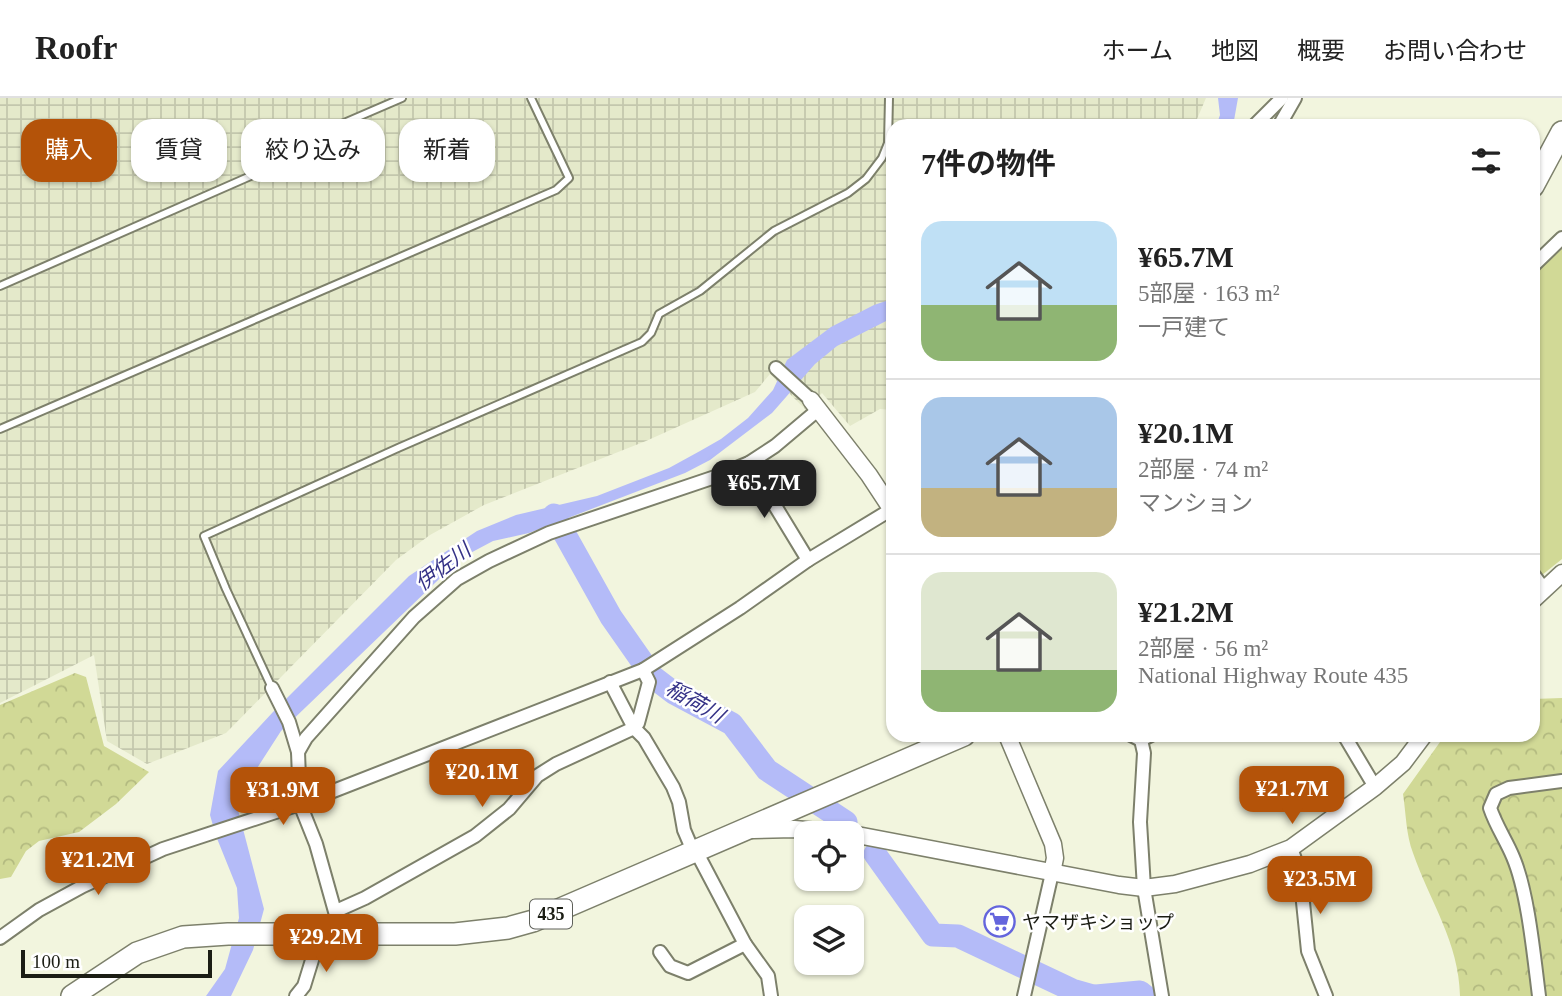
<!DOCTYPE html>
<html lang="ja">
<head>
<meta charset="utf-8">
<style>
	body { margin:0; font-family:"Times New Roman","Noto Sans JP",serif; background:#f6f6f6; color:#222; height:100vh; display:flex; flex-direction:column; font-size:26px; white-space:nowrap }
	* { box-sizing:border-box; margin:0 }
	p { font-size:23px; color:#767676 }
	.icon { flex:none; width:38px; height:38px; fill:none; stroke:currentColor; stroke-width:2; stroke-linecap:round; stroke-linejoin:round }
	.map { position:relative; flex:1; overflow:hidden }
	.panel { position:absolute; left:886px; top:21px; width:654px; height:623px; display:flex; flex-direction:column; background:#fff; border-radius:21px; box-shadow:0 2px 5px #0004 }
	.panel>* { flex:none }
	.hud { position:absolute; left:21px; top:21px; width:665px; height:63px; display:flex; gap:14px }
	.buttons { position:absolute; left:794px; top:723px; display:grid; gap:14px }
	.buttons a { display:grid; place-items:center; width:70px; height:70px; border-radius:14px; background:#fff; box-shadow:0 2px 5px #0004; font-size:35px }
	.scale { position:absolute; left:21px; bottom:18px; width:191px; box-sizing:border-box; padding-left:7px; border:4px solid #1b1d14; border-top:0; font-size:19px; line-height:24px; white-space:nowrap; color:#1b1d14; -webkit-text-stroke:5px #fff; paint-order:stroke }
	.price { position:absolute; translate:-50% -60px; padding:0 16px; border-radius:14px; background:#b45309; color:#fff; font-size:23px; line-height:46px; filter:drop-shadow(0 2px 4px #0008) }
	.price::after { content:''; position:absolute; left:50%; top:42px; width:21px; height:16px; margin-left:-10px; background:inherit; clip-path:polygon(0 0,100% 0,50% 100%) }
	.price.selected { background:#222; color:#fff }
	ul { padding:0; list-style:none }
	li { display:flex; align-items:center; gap:21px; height:175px; padding:0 35px }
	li+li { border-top:2px solid #e0e0e0 }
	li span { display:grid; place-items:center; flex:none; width:196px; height:140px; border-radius:21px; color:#555 }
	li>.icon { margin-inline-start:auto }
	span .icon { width:84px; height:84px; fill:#fffc; stroke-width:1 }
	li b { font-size:30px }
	h2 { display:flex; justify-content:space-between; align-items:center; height:84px; padding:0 35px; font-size:30px }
	.chip { padding:0 24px; border-radius:21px; background:#fff; box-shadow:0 2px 5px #0004; font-size:24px; line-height:63px }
	.chip.selected { background:#b45309; color:#fff }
	header { display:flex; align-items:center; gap:42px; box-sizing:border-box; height:98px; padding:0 35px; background:#fff; border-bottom:2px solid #e0e0e0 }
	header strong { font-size:33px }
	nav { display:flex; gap:38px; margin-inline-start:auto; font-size:24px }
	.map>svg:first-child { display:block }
</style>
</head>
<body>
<header>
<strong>Roofr</strong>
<nav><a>ホーム</a><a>地図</a><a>概要</a><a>お問い合わせ</a></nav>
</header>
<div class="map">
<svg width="1562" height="898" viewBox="0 0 1562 898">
	<defs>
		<pattern id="industrial-grid" width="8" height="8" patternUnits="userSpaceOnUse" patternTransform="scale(1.75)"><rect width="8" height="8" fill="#e4e9ca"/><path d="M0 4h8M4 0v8" fill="none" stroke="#c3c7ad"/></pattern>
		<pattern id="forest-crowns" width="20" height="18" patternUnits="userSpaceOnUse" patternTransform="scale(1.75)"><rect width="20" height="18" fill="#d1d996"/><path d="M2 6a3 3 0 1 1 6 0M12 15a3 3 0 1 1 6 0" fill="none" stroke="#b3ba80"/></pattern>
	</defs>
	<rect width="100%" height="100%" fill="#f2f5de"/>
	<polygon fill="url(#industrial-grid)" points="0,0 1206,0 1194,28 892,28 892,312 880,311 850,328 822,295 806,312 770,276 755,294 646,343 484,407 430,437 396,462 226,635 147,666 107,643 94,557 0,605"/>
	<g fill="url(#forest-crowns)">
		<polygon points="75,575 86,579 104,648 149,674 116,706 79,734 39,743 26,753 11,779 0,781 0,607"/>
		<path d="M1562 600V898H1460C1459 844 1430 804 1413 755 1406 737 1406 715 1403 696L1445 637H1533V601Z"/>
	</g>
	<polygon fill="#d1d996" points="1562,146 1562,461 1542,477 1533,465 1533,173 1539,172"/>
	<g fill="#b4bbf8">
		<polygon points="1218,0 1238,0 1233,28 1216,28 1220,17"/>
		<polygon points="892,201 892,220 837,248 815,266 772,315 710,362 685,375 529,435 493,443 461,460 281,633 243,692 238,712 264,811 253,852 231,898 206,898 225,871 239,820 237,790 216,738 210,717 218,673 273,614 409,478 477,433 516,417 597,398 669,370 700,353 721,341 748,320 773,292 787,262 831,229 874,207"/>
	</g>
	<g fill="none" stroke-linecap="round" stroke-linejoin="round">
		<g stroke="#b4bbf8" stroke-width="23">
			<polyline points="554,417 611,519 653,579 674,595 732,626 767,672 846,724"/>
			<polyline points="875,756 933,837 958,838 1072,892 1093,898"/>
			<polyline points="1096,898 1140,894 1145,898"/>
		</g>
		<defs>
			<g id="service">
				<polyline points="0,188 287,62 337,28 402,0"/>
				<polyline points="0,331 556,92 569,80 531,0"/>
				<polyline points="272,590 226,491 204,438 398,350 642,244 651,235 659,216 700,193 774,133 848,95 866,81 882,60 888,45 889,0"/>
			</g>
			<g id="minor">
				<polyline points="1254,28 1282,0"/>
				<polyline points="1279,28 1295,0"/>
				<polyline points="1533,168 1562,140"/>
				<polyline points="776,270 811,302"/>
				<polyline points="749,365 808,462"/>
				<polyline points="1533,476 1544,491"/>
				<polyline points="610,584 634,630 644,640 673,689 679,704 684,732 690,746 696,753 745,846 768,878 771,898"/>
				<polyline points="272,590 289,624 298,654 300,706 316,746 341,835"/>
				<polyline points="1131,637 1141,642 1151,637"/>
				<polyline points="1344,637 1375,689"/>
				<polyline points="1141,642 1144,655 1140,724 1144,790 1162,898"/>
				<polyline points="298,654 306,640 414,519 457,481 489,463 549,435 715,379 749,365 775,348 819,311"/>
				<polyline points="1291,750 1300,775 1308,853 1326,898"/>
				<polyline points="336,813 365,800 475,738 509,711 537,678 556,666 634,630 638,625 649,584 643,572"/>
				<polyline points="0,840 39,812 83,788 163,751 300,706 643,572 740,510 808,462 892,411"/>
				<polyline points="660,854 670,868 688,875 745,846"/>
				<polyline points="296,898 304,888 320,836"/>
				<polyline points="1024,898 1052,775"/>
				<path d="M1539 898C1534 859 1528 794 1513 759 1506 742 1496 728 1490 710L1496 696 1509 690 1562 683"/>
			</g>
			<g id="tertiary">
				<polyline points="811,302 869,377 892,412"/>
				<polyline points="1533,502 1562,475"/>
				<polyline points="1007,637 1053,746 1055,760 1052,775"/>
				<polyline points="753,732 794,731 842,735"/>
				<polyline points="852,736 1119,787 1144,790 1175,786 1250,766 1291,750 1375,689 1403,665 1424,637"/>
			</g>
			<g id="trunk">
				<polyline points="1533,88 1562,34"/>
				<polyline points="72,898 137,855 183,839 228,836 455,836 508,830 533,823 964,637"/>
			</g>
		</defs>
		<use href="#service" stroke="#7d806b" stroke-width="10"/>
		<use href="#minor" stroke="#7d806b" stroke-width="16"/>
		<use href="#tertiary" stroke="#7d806b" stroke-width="19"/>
		<use href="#trunk" stroke="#7d806b" stroke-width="24"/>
		<use href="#service" stroke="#fff" stroke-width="6"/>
		<use href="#minor" stroke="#fff" stroke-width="12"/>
		<use href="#tertiary" stroke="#fff" stroke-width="16"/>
		<use href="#trunk" stroke="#fff" stroke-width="21"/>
	</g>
	<defs>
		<symbol id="supermarket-ring" viewBox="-11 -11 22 22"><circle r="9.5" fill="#fff" stroke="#6465dd" stroke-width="1.5"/><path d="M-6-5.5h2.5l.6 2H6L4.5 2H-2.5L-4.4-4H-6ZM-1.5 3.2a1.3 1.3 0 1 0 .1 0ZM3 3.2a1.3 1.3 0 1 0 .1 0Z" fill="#6465dd"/></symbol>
	</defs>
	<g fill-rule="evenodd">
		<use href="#supermarket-ring" x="982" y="806" width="35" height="35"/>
	</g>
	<g text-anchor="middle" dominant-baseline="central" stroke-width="5" stroke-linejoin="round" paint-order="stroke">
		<rect fill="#fff" stroke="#5f615a" stroke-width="2" x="530" y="801.5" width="42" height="29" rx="5"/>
		<g font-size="18" font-weight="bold" fill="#1b1d14">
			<text x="551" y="816">435</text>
		</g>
		<g font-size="19" fill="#1b1d14" stroke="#fff" text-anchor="start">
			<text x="1022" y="824">ヤマザキショップ</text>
		</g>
		<g font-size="21" font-style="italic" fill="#353287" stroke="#fff">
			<text transform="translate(443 469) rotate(-37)">伊佐川</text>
			<text transform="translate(695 604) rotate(30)">稲荷川</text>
		</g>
	</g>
</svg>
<div class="buttons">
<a><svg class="icon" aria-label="locate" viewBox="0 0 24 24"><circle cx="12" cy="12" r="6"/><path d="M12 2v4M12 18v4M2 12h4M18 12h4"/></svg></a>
<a><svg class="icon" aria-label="layers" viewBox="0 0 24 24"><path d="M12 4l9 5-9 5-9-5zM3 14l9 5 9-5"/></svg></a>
</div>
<div class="scale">100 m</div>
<b class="price selected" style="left:764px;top:422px">¥65.7M</b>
<b class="price" style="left:482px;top:711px">¥20.1M</b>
<b class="price" style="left:1292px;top:728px">¥21.7M</b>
<b class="price" style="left:283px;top:729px">¥31.9M</b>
<b class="price" style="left:98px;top:799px">¥21.2M</b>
<b class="price" style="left:1320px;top:818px">¥23.5M</b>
<b class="price" style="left:326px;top:876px">¥29.2M</b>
<div class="hud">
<a class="chip selected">購入</a>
<a class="chip">賃貸</a>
<a class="chip">絞り込み</a>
<a class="chip">新着</a>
</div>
<section class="panel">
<h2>7件の物件<svg class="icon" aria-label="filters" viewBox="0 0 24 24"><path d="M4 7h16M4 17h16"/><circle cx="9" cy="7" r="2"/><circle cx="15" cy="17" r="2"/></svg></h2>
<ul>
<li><span style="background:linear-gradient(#bfe0f5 60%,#8fb573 0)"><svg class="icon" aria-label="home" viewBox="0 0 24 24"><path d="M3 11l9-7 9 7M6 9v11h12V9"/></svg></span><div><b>¥65.7M</b><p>5部屋 · 163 m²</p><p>一戸建て</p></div></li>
<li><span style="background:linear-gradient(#a9c7e8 65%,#c2b280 0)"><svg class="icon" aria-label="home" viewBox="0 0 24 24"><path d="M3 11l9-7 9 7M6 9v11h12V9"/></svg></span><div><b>¥20.1M</b><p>2部屋 · 74 m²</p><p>マンション</p></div></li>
<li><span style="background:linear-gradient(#dfe7d0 70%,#8fb573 0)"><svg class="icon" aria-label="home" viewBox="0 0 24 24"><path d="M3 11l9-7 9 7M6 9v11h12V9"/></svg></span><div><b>¥21.2M</b><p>2部屋 · 56 m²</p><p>National Highway Route 435</p></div></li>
</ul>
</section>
</div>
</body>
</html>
